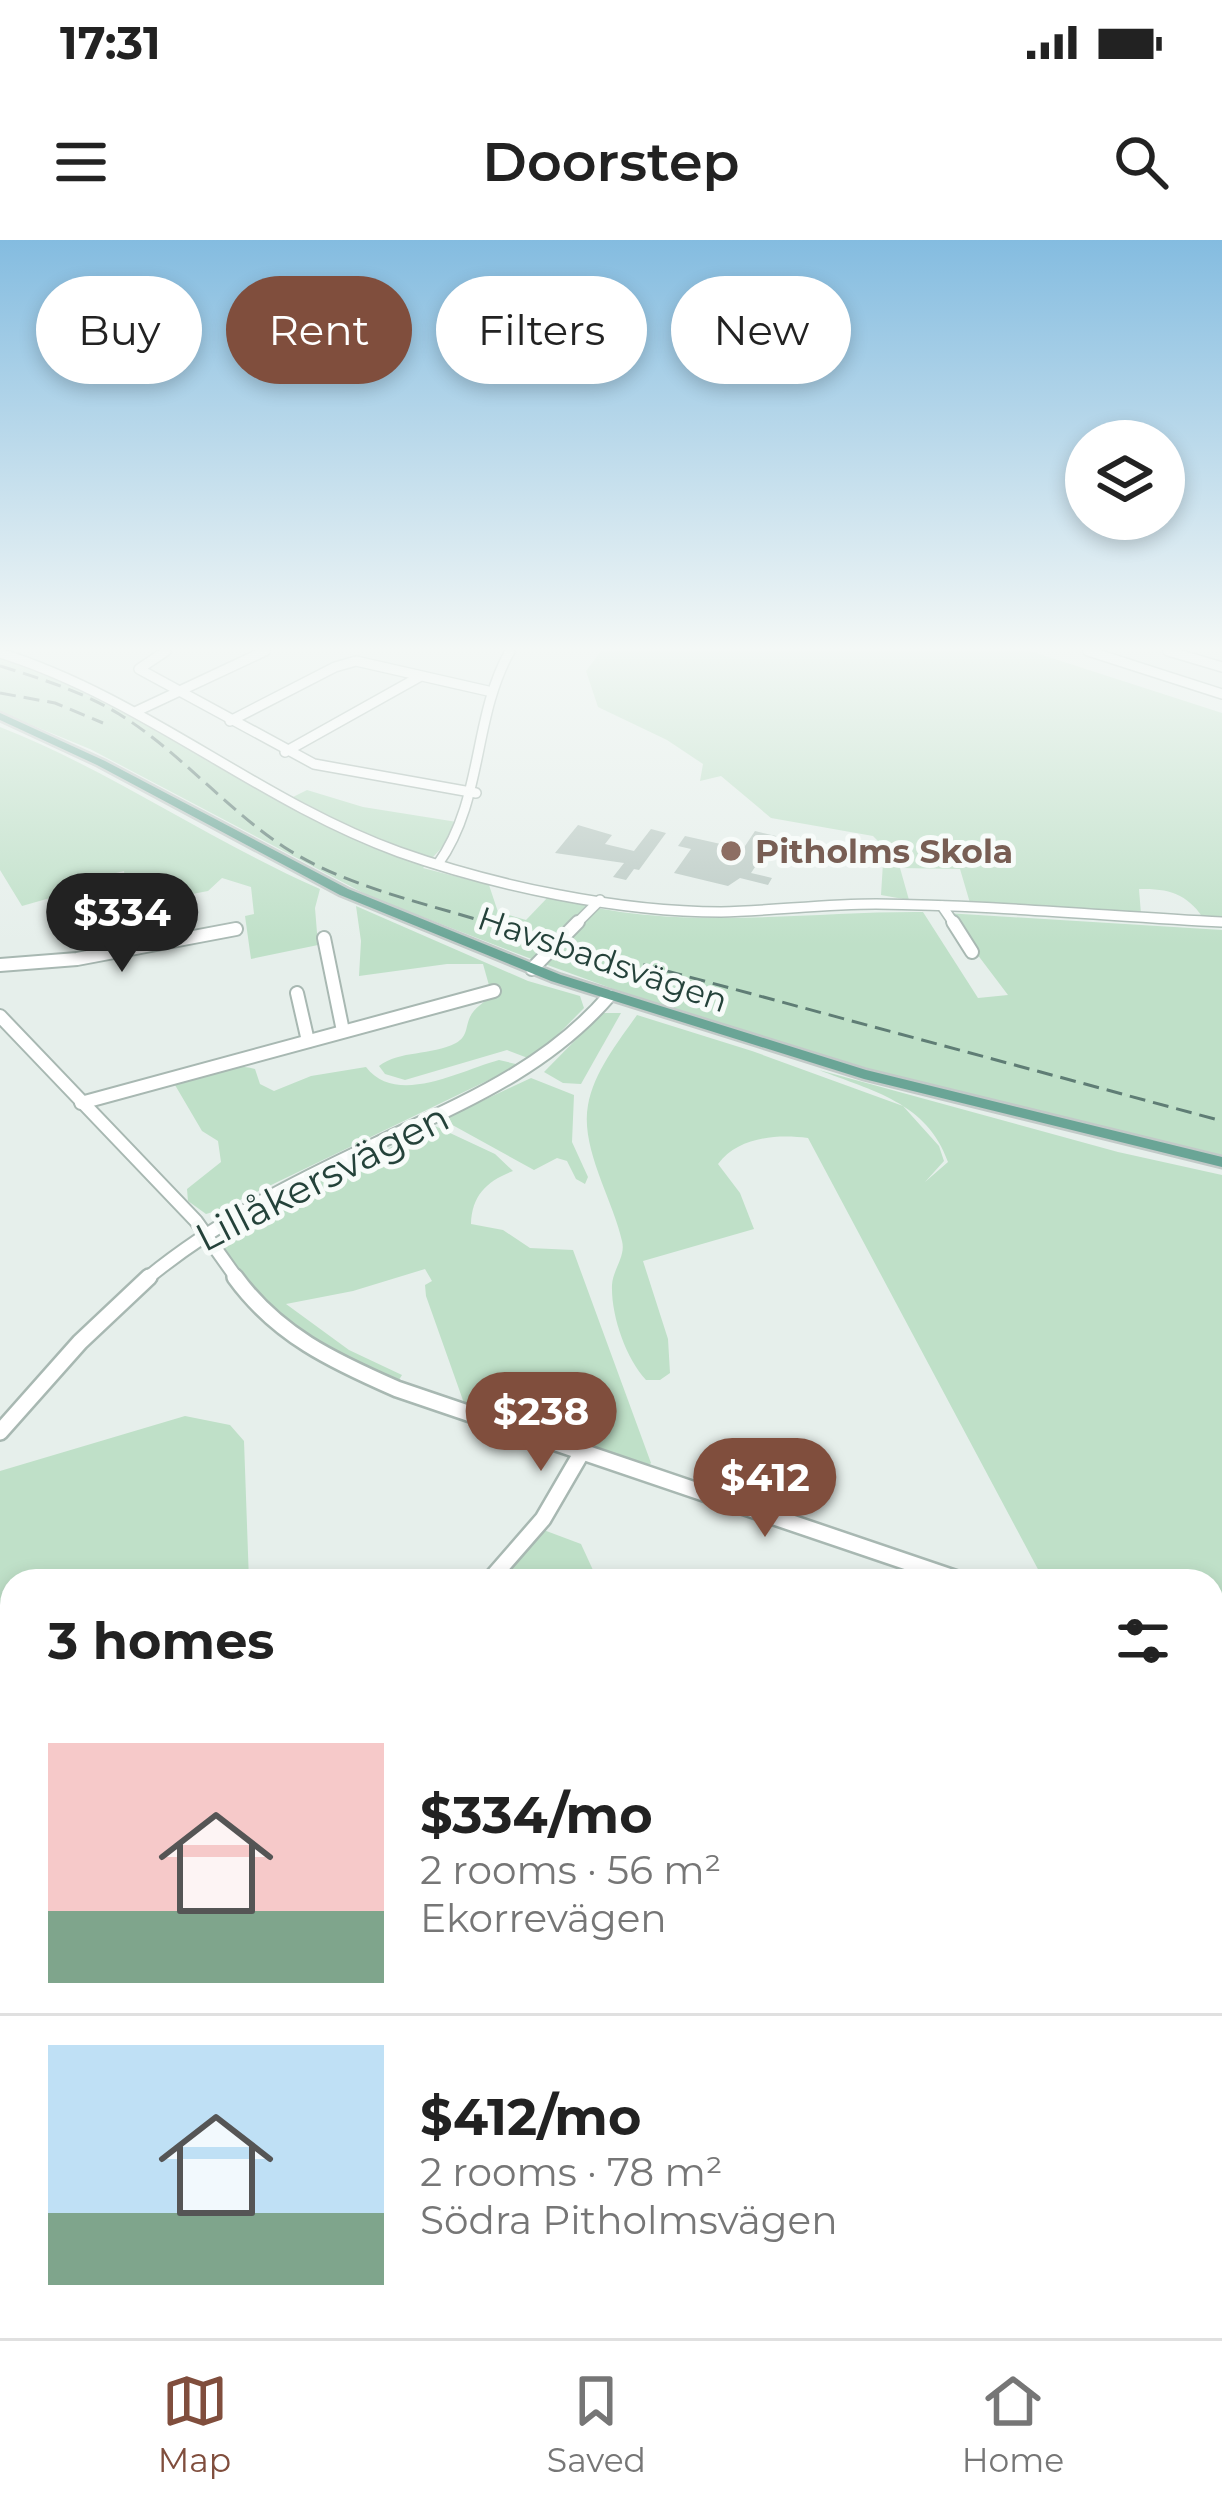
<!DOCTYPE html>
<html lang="en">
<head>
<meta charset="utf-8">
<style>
	body { margin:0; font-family:Montserrat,sans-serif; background:#f2f2f2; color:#222; height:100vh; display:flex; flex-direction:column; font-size:45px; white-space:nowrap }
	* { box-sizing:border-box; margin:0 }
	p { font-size:39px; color:#767676 }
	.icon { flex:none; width:66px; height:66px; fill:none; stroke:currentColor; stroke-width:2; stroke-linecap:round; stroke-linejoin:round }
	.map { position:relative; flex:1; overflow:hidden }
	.drawer { position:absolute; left:0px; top:1329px; width:1224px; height:771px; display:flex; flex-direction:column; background:#fff; border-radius:36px 36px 0 0; box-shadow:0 6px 18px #0003 }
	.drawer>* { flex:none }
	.guide { position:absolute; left:36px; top:36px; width:1152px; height:108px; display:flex; gap:24px }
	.buttons { position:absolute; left:1065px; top:180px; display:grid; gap:24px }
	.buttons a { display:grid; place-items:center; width:120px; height:120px; border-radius:50%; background:#fff; box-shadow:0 6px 18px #0003; font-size:60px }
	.price { position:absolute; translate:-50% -102px; padding:0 27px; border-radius:42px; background:#804e3d; color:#fff; font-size:39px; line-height:78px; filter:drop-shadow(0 3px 6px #0008) }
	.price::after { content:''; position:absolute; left:50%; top:72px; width:36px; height:27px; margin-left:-18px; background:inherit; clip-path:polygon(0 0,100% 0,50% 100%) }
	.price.current { background:#222; color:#fff }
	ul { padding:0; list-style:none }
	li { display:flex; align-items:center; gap:36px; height:300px; padding:0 48px }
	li+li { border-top:3px solid #e0e0e0 }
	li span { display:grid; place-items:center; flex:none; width:336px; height:240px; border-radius:0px; color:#555 }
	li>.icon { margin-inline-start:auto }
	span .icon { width:144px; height:144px; fill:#fffc; stroke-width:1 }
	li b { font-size:51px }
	h2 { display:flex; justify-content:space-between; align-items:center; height:144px; padding:0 48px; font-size:51px }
	.tag { padding:0 42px; border-radius:54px; background:#fff; box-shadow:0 6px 18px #0003; font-size:42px; line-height:108px }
	.tag.current { background:#804e3d; color:#fff }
	.status { display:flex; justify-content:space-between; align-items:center; height:84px; padding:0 60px; background:#fff; direction:ltr }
	.status svg { height:33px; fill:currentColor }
	header { display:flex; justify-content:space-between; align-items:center; height:156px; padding:0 48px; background:#fff; font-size:54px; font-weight:600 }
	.tabs { display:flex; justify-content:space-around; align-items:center; height:168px; border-top:3px solid #e0e0e0; background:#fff; font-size:33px; color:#767676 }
	.tabs a { display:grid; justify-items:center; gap:6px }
	.tabs .current { color:#804e3d }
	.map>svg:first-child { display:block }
</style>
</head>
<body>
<div class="status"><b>17:31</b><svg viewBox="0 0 49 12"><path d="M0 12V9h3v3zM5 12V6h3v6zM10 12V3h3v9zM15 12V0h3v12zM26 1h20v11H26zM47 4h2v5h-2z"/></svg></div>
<header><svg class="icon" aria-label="menu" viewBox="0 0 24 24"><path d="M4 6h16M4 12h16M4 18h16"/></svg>Doorstep<svg class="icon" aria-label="search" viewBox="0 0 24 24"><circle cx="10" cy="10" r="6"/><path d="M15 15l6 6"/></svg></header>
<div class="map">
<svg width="1222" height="2098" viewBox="0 0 1222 2098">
	<rect width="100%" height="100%" fill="#e6efeb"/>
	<g fill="#bfe0c8">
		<path d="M601 411H1030L1222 473V683L1206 682C1189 655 1171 648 1139 649L1141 674 970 663 960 629 900 628 909 660 881 655 884 607 873 596 771 578 721 536 700 541 703 524 667 500 598 467 586 431Z"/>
		<path d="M0 415 66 434 287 560 307 550 363 567 457 582 446 603 423 628 489 645 498 672 526 680 549 656C670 694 800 671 923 672L978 758 1008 755 946 673 1222 690V918L970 860 630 755 542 723 371 657 90 509 0 472Z"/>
		<path d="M0 487C112 531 210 601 320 649L315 668 318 705 251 719 245 676 254 674 251 647 222 638 208 651 128 666 124 631 63 646 64 654 22 666 0 630Z"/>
		<path d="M356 666 528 741 580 756 584 768 533 820 507 810 405 840 385 834 379 826C400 810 431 816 456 803 468 796 465 788 470 777 474 768 484 762 492 756L483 724H447L359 736 361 701Z"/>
		<polygon points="602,773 621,773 581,844 563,843 544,832"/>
		<path d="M637 775 752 811 903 866 939 906 944 921 925 942 948 922C927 862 872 851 819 830L1118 912 1222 935V1379L1212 1374V1341C1153 1341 1099 1333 1040 1333L808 898C776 894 738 897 718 924L740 953 754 989 643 1021 668 1099 670 1133 660 1140H646C626 1118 611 1076 612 1045 613 1029 626 1016 622 1001 613 960 580 908 588 865 594 832 618 802 637 775Z"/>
		<path d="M499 820 520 825 219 970 206 974 188 961 187 949 221 922 218 901 202 891 175 845C200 831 226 822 255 829L260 844 274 851 311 836 366 827C397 867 461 830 499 820Z"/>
		<polygon points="531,838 574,855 572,902 588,937 585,944 576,939 567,921 557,918 534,930 447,882 450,876"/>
		<path d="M435 886 495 914 513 931C487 941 472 955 471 984L503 990 530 1008 573 1010 651 1223 648 1226 465 1166 426 1056 425 1045 432 1041 425 1029 353 1051 286 1064 349 1110 402 1135 397 1143C374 1133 349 1125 327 1113 294 1094 225 1035 221 996L233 984Z"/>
		<polygon points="185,1176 230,1185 244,1201 249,1341 12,1341 12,2019 0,2022 0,1231"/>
		<polygon points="541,1289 581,1304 598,1341 500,1341"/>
	</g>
	<g fill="#bbcac4">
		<polygon points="578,585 612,595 605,604 634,611 651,589 666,593 639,630 634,629 626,640 613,637 624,623 555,613"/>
		<polygon points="755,591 776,596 751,633 772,638 768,645 740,638 728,646 674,633 691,609 678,606 685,596 743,609"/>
	</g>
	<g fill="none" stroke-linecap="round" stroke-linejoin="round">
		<defs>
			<g id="minor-far3">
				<polyline points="166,411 139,429 314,524 476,553"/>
				<polyline points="1088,411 1222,454"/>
				<polyline points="1168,411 1222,427"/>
				<path d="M0 413C144 458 258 561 399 612 495 646 619 672 721 672 772 671 824 664 876 664 991 665 1107 676 1222 682"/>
				<polyline points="137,471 265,411"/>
				<polyline points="230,481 335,427 356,421 488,451"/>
				<polyline points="285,512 419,437"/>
				<path d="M438 624C484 559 472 479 510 411"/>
				<polyline points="942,666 955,685"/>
				<polyline points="575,685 600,660"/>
			</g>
			<g id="minor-far2">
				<polyline points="953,682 972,712"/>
				<polyline points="324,698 343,791"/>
				<polyline points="0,725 77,719 236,689"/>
				<polyline points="532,729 578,682"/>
				<polyline points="297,753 308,801"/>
				<polyline points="0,776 196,981 238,1040"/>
				<polyline points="81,863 494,751"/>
				<path d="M145 1040C215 982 295 942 376 904 462 863 546 829 609 756"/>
			</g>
			<g id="minor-far1">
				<path d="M235 1037C277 1095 333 1121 397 1149L963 1341"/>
				<polyline points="0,1192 80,1102 149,1037"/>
				<polyline points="489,1341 543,1279 582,1212"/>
				<polyline points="1212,1425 1222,1429"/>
			</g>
			<g id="minor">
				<polyline points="1212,1883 1222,1881"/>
				<polyline points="349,2088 349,2098"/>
				<polyline points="593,2088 593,2098"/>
				<polyline points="839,2088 847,2098"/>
				<polyline points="148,2098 198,2088"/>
			</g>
			<polygon id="major" points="0,473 105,521 348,649 561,735 866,830 1222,917 1222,927 864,839 551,741 340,655 97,525 0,480"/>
		</defs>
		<use href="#minor-far3" stroke="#a8b8b2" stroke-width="12"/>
		<use href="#minor-far2" stroke="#a8b8b2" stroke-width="16"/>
		<use href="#minor-far1" stroke="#a8b8b2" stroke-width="20"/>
		<use href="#minor" stroke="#a8b8b2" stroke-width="24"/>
		<use href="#major" stroke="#c2cac8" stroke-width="5"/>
		<use href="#minor-far3" stroke="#fff" stroke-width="9"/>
		<use href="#minor-far2" stroke="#fff" stroke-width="12"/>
		<use href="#minor-far1" stroke="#fff" stroke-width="15"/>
		<use href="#minor" stroke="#fff" stroke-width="20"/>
		<use href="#major" fill="#6aa596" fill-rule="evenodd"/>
		<g stroke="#5f7d75" stroke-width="3" stroke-dasharray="16 8" stroke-linecap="butt">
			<path d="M0 426C42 439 81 451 119 474 179 511 225 568 284 607 343 645 416 661 482 681L1222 881"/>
			<polyline points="0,453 55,463 103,483"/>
		</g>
	</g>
	<linearGradient id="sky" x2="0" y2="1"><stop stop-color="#84bce0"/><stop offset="0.58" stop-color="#f4f8f6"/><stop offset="1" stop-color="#f4f8f6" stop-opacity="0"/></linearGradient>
	<rect width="1222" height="705" fill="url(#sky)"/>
	<circle fill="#8d6e63" stroke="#f7fbf9" stroke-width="4.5" cx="731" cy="611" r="12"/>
	<g text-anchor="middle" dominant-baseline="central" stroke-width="10" stroke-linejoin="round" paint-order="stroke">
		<g font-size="33" font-weight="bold" fill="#785e54" stroke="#f7fbf9" text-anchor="start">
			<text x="755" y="611">Pitholms Skola</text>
		</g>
		<g font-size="33" fill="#24423a" stroke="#f7fbf9">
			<text transform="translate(603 719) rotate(19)">Havsbadsvägen</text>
		</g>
		<g font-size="39" fill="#24423a" stroke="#f7fbf9">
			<text transform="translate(322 937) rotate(-27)">Lillåkersvägen</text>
		</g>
	</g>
</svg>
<div class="buttons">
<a><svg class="icon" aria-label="layers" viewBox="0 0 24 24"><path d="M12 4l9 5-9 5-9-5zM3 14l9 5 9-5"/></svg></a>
</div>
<b class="price current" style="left:122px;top:735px">$334</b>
<b class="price" style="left:541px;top:1234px">$238</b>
<b class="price" style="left:765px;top:1300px">$412</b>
<div class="guide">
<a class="tag">Buy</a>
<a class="tag current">Rent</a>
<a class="tag">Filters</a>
<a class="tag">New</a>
</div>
<section class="drawer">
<h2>3 homes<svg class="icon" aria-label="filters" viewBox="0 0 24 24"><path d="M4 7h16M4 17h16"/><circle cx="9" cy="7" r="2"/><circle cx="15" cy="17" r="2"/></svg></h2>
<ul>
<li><span style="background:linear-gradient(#f6c9c9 70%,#7fa58c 0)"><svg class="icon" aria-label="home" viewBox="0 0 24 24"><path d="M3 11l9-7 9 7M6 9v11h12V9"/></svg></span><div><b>$334/mo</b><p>2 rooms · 56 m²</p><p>Ekorrevägen</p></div></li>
<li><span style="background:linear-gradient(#bfe0f5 70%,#7fa58c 0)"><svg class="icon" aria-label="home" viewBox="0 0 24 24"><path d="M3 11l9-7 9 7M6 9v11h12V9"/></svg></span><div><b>$412/mo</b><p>2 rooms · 78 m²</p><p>Södra Pitholmsvägen</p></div></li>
</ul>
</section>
</div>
<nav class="tabs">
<a class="current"><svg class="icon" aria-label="map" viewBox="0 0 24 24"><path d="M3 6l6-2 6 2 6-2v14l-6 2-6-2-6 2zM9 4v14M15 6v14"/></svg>Map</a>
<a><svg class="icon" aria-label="saved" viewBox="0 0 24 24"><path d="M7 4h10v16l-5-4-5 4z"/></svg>Saved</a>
<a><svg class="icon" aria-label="home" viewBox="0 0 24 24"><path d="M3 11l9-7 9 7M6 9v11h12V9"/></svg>Home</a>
</nav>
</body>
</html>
